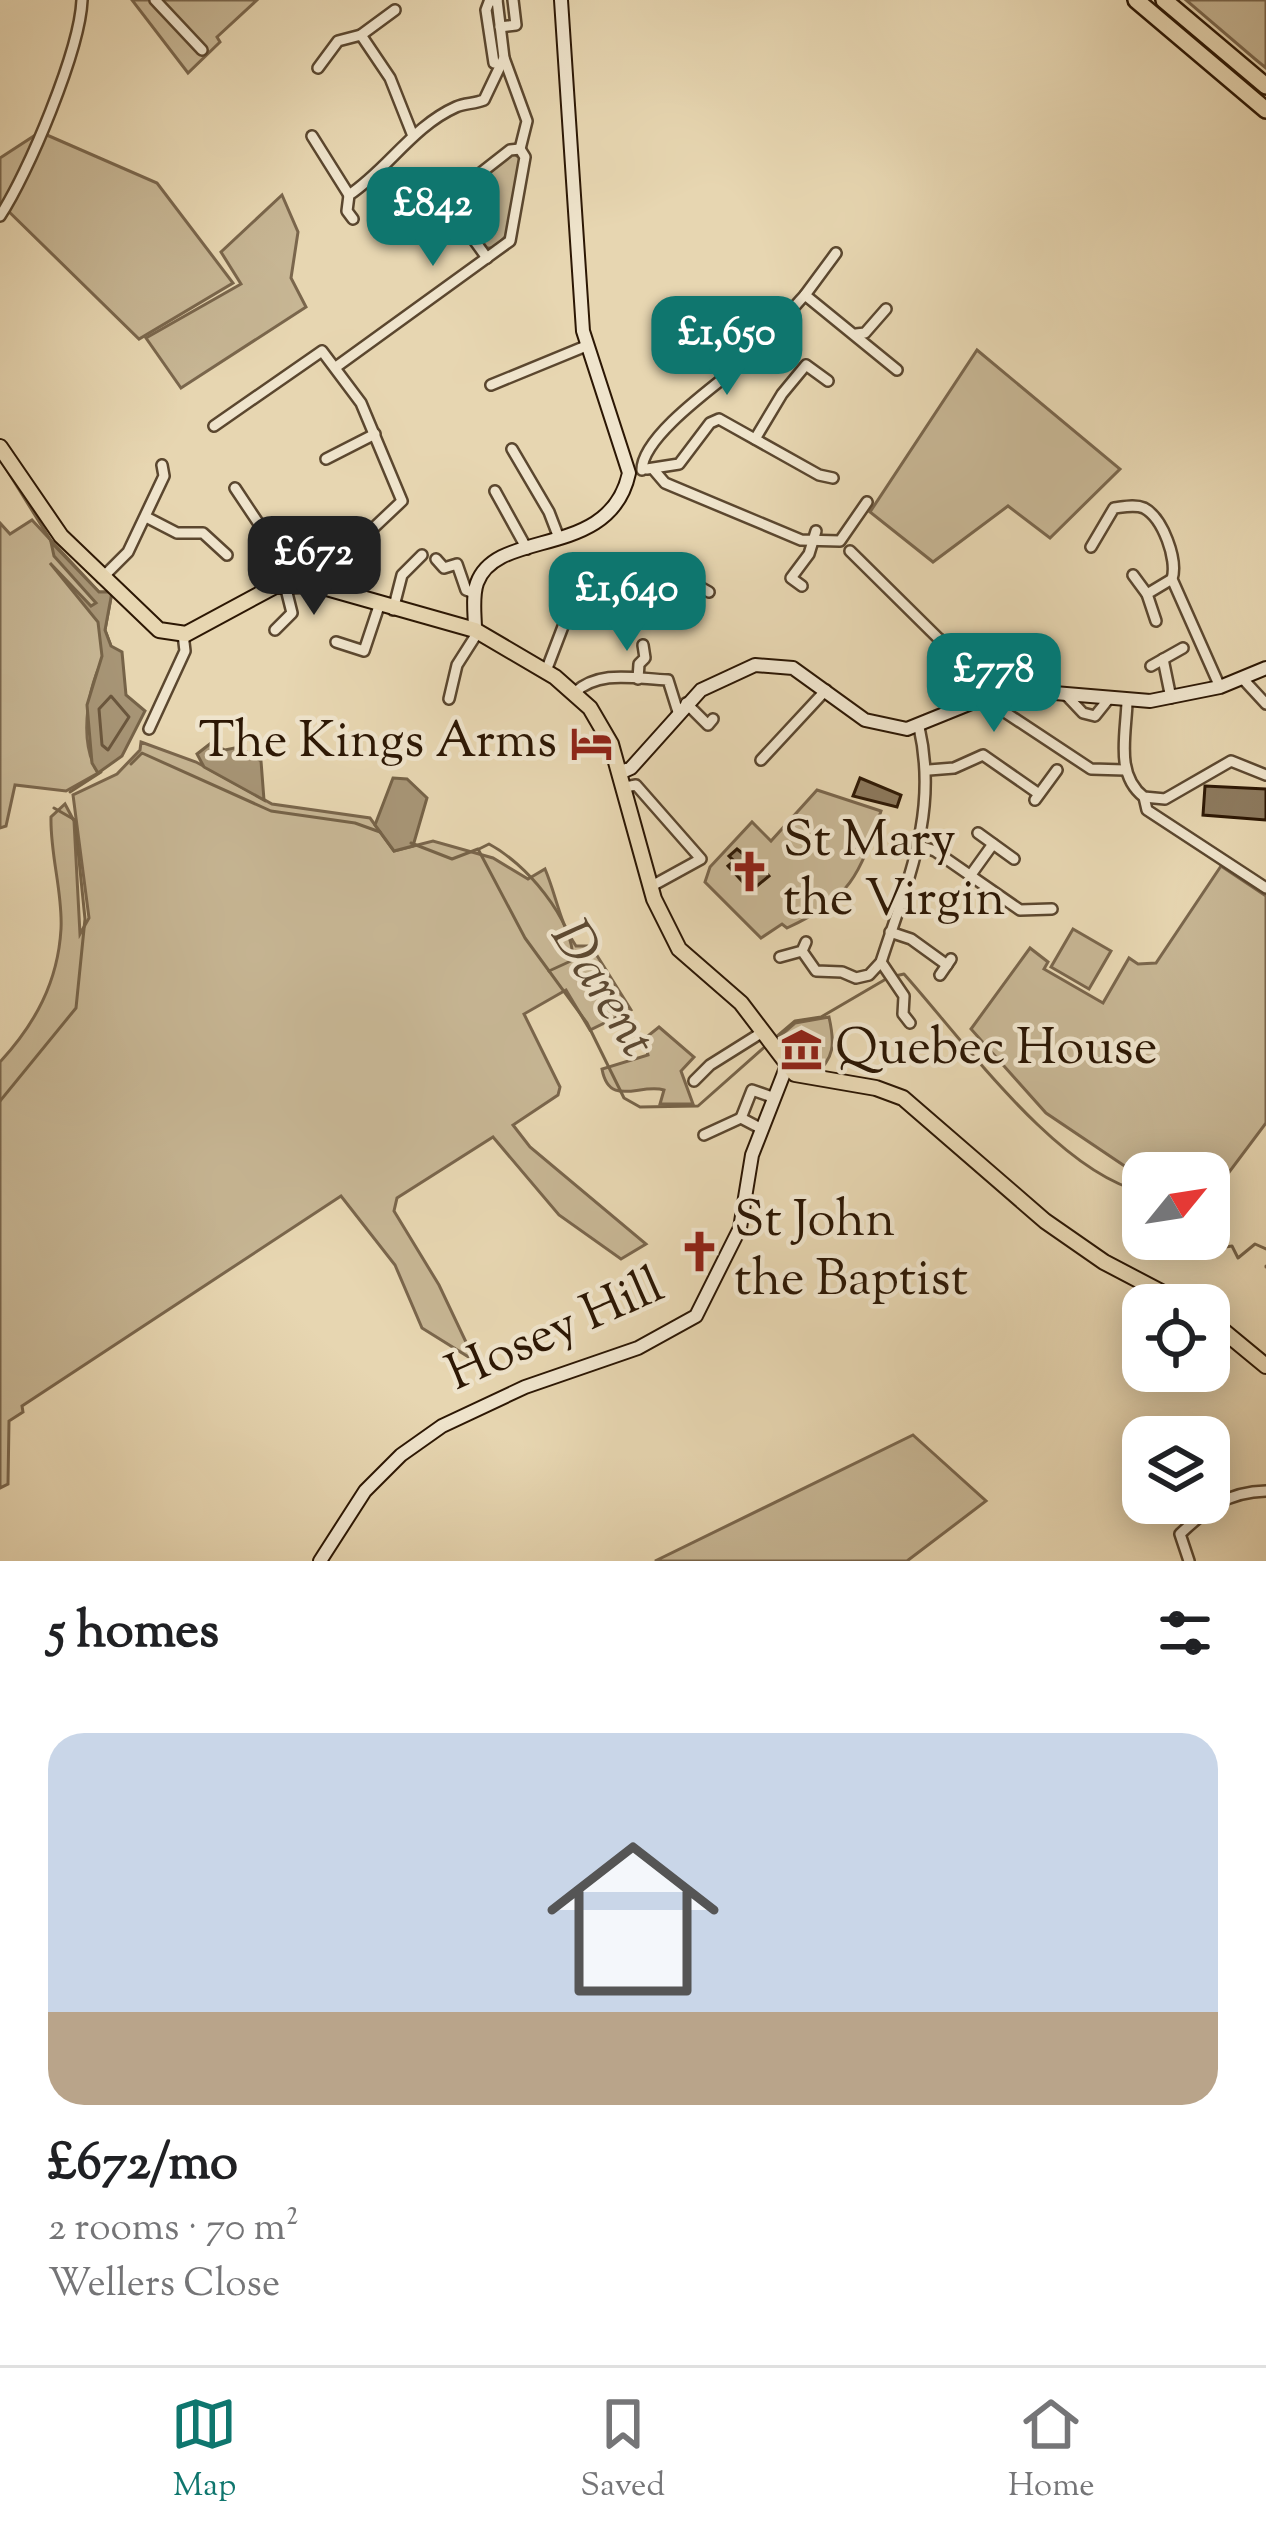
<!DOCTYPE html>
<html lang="en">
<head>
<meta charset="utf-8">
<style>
	body { margin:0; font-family:"Sorts Mill Goudy",serif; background:#f2f2f2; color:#202124; height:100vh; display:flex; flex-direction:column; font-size:45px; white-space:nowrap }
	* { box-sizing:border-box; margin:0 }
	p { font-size:39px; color:#757577 }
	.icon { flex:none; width:66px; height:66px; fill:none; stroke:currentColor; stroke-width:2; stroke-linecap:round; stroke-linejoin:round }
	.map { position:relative; height:1561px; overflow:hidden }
	.drawer { display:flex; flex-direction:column; background:#fff; flex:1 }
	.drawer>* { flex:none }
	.needle { width:78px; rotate:60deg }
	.controls { position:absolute; left:1122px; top:1152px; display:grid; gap:24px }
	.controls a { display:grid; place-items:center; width:108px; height:108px; border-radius:24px; background:#fff; box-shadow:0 6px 30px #0003; font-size:60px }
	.price { position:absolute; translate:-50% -102px; padding:0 27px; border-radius:24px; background:#0f766e; color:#fff; font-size:39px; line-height:78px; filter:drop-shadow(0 3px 6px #0008) }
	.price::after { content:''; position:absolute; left:50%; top:72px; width:36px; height:27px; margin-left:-18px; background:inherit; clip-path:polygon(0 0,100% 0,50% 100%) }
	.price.on { background:#222; color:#fff }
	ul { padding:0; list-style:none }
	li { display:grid; align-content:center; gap:24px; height:636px; padding:0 48px }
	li+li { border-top:3px solid #e0e0e0 }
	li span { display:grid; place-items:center; height:372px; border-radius:36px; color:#555 }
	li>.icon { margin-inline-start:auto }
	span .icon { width:216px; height:216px; fill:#fffc; stroke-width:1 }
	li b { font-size:51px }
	h2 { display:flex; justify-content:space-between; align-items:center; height:144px; padding:0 48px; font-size:51px }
	.tab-bar { display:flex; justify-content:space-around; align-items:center; height:168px; border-top:3px solid #e0e0e0; background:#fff; font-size:33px; color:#757577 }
	.tab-bar a { display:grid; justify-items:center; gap:6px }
	.tab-bar .on { color:#0f766e }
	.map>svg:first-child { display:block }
</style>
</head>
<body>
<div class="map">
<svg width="1266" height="1561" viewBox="0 0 1266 1561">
	<rect width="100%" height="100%" fill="#e7d6b1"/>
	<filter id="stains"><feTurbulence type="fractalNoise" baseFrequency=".00167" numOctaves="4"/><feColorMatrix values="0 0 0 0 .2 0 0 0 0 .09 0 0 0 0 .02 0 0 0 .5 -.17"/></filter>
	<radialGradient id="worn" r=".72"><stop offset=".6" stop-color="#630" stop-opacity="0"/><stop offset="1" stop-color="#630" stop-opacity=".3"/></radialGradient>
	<g fill="#c7b694" stroke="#7a664c" stroke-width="3">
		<polygon points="132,0 257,0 217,37 220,42 188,73"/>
		<polygon points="1186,0 1266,0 1266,68 1255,59"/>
		<polygon points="40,132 157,183 233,283 139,339 0,203 0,158"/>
		<polygon points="512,152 521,159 509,233 494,248 487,248 455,207 456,194"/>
		<polygon points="282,195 298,232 291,278 306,307 181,388 146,338 241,284 221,252"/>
		<polygon points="977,350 1120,469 1050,538 1008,506 933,562 870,512"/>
		<path d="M32 520 99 592H112L105 630 111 646C88 677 77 739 98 773L66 791 15 785 6 826 0 828V523L10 534Z"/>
		<path d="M141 742 196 762 272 804 370 818 394 851 433 841 493 858 528 879 545 869C557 897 559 922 576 946H591L631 1010 590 1030 566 990 524 1014 560 1087 558 1095 513 1125 530 1147 646 1244 621 1259 559 1215 493 1137 397 1198 394 1211 439 1285 475 1361 422 1328 395 1265 341 1196 22 1406 23 1412 9 1421 8 1484 0 1488V1062C35 1024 58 982 61 929 63 893 50 855 51 817L65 804 74 821 80 934 89 918 73 795 117 774 140 750Z"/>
		<path d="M817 790 881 811C859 876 851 898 787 928L782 924 761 938 705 882 710 867 752 822 771 841Z"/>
		<polygon points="1221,866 1266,896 1266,1123 1212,1195 1209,1173 1135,1173 1046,1113 971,1029 1030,948 1048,962 1044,969 1103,1003 1129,958 1138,964 1156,963"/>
		<polygon points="1073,929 1111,951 1089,989 1051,967"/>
		<path d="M829 1017C835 1044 835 1058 813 1077L795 1068 773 1042 795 1023Z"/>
		<path d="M659 1027 694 1057 681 1071 693 1104H660L664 1090C640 1083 609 1108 602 1069L648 1055 644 1039Z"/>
		<polygon points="913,1435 986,1501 907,1561 655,1561"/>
	</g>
	<g fill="#a79576" stroke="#766348" stroke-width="3">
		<polygon points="51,542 99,592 112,592 105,630 111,646 122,652 126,695 145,711 122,756 98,773 92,763 87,705 102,656 98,622 50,563 91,606 96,603 54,556"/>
		<polygon points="211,743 225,750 239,747 261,761 264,800 204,767 197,754"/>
		<polygon points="393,778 407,779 427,798 413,846 394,851 375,825"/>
	</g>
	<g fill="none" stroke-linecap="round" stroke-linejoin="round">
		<polygon stroke="#6a563d" stroke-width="3" points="111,696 129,717 108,750 102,745 99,709"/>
		<g stroke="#766348" stroke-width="3">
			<polyline points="0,459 53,544"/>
			<polyline points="131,764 142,753 271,811 355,823 380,832"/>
			<polyline points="70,792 101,772"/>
			<polyline points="411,843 452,859 478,849 525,938 587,1023 624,1098 640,1107 698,1106 768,1044"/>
			<path d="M479 849 489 844C525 863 573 918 573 960L549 971"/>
			<path d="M895 976 904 974C962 1039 1058 1173 1143 1192"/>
			<polyline points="775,1038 795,1021 821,1017 886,979"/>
			<polyline points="0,1101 76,1008 85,919 75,820 54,808"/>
			<polyline points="1209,1206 1219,1208 1206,1250 1232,1246 1238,1258 1255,1244 1266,1249"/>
			<polyline points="1266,1266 1266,1267"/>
		</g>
	</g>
	<g fill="#8d7a5e" stroke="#2c1704" stroke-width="3">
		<polygon points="860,778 901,795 897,807 853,796"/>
		<polygon points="1205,786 1266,789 1266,820 1203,815"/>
		<polygon points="737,849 742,853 746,850 769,876 751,891 728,866 734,861 729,856"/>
	</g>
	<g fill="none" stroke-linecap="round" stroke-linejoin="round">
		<defs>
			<g id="street">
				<polyline points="155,0 202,50"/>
				<polyline points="497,0 504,58 527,121 520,149"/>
				<polyline points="500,27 516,25 513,0"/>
				<polyline points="361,35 395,10"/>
				<polyline points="494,63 486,10 489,2 497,0"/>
				<polyline points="318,68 338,41 361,35 390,78 413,136"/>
				<polyline points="312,136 349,195"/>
				<path d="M0 216C28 174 80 50 82 0"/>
				<path d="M353 219 347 211 349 195C387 170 413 126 456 107 465 103 474 104 484 100L504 58"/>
				<polyline points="487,258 451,208 450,197 510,150 520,149"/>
				<polyline points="805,295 836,253"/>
				<polyline points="856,334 865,333 886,309"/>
				<polyline points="336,367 510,241 525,157 520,149"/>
				<polyline points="491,385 586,346"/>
				<polyline points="214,426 322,351 361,403 402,501 347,553 328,588"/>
				<polyline points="755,439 782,394 806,365 828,381"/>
				<polyline points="512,449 549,512 559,538"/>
				<polyline points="326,459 375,434"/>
				<polyline points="647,469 679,464 710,423 719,419 819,475 833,478"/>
				<polyline points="653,469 665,483 801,540 840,541 867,502"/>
				<path d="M642 470C642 435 722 381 749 358 769 339 786 315 805 295L897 370"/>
				<polyline points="235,488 273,545 268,564 275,586"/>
				<polyline points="495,491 527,549"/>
				<polyline points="146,517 177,533 203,533 227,555"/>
				<path d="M1091 547 1114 508C1123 507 1135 504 1144 508 1163 518 1178 560 1172 579L1220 687"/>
				<polyline points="850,551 938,638 968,658 994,691"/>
				<polyline points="436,559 444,568 457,564 466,590 474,593"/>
				<polyline points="1133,575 1147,594"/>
				<polyline points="102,578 128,552 164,476 162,465"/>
				<polyline points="802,586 791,578 809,554 816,531"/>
				<polyline points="393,610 402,575 422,555"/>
				<polyline points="1156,621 1147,594 1172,579"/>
				<polyline points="275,630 292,613 285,585"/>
				<polyline points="336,642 364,651 379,606"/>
				<polyline points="1163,659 1171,698"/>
				<polyline points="1151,666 1183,648"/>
				<polyline points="546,671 567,616 596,614 643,560 655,562 709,592"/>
				<polyline points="1242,678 1266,704"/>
				<polyline points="638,679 639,664 645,658 643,645"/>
				<polyline points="987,681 1006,657"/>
				<path d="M574 693C600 669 636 679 668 680L678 712"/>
				<polyline points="1066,695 1083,713 1095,716 1107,701"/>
				<polyline points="982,697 1091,769 1125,770"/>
				<polyline points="449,699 457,665 478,632"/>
				<path d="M1127 702C1126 735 1115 775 1144 797L1165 799 1231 761 1266 775"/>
				<polyline points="686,703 708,725 713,719"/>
				<polyline points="149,729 185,651 183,634"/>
				<polyline points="761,760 826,690"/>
				<polyline points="929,770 954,768 983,755 1039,794"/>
				<polyline points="625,787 636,785 701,859 650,887"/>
				<polyline points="1144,797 1147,810 1266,888"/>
				<polyline points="1035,800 1057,770"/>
				<polyline points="978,833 1014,859"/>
				<polyline points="920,846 935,851 1020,910 1052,909"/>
				<polyline points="970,876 993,844"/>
				<polyline points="890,932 911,939 947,965"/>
				<path d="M802 951 816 971 842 972 856 978 869 975 881 962C907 881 939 814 919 727"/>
				<polyline points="780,957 802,951 806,942"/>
				<polyline points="881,962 904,996 903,1014 910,1023"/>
				<polyline points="940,975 951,959"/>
				<polyline points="694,1081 710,1065 761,1033"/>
				<polyline points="762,1129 741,1118 752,1090 772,1097"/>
				<polyline points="704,1135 741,1118"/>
				<path d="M1189 1561 1180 1534C1208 1508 1227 1492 1266 1491"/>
			</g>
			<g id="secondary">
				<path d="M475 630C475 615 472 597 477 583 497 527 610 561 629 473L583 331 561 0"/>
				<polyline points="622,772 631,768 701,690 755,665 793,668 865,720 907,729 1006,689 1150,701 1220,687 1266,668"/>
				<polyline points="320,1561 365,1491 401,1455 442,1426 525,1387 638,1348 696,1316 740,1228 752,1155 786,1068"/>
			</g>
			<g id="primary">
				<polyline points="0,447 61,536 159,630 186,634 275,586 316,585 475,630 555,677 590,708 611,744 654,899 679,949 741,1003 795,1074 876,1088 903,1098 1045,1221 1104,1262 1186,1305"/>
				<polyline points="1209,1319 1266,1366"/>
			</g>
			<g id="highway">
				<polyline points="1136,0 1266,110"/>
				<polyline points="1164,0 1266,86"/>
			</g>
		</defs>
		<use href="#street" stroke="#5b472f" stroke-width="14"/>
		<use href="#secondary" stroke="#2c1704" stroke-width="16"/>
		<use href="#primary" stroke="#2c1704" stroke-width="18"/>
		<use href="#highway" stroke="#2c1704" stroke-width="20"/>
		<use href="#street" stroke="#efe4cc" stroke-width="9"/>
		<use href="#secondary" stroke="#efe4cc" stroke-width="12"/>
		<use href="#primary" stroke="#e7d6b1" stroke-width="14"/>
		<use href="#highway" stroke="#e7d6b1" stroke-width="15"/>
	</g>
	<defs>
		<symbol id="hotel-bare" viewBox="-9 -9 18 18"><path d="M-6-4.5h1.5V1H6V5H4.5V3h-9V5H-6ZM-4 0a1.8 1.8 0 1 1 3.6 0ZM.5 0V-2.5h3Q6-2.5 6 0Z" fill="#8f2418" stroke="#efe4cc" stroke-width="2.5" paint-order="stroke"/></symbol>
		<symbol id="church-bare" viewBox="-9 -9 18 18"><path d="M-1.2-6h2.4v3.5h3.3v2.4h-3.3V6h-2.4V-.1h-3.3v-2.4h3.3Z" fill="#8f2418" stroke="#efe4cc" stroke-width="2.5" paint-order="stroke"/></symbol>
		<symbol id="museum-bare" viewBox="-9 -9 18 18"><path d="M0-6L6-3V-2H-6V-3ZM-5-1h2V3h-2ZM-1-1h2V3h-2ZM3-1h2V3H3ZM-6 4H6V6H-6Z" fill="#8f2418" stroke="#efe4cc" stroke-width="2.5" paint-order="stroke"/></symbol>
	</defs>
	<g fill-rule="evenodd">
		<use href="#hotel-bare" x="562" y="714" width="59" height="59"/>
		<use href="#church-bare" x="720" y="842" width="59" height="59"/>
		<use href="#museum-bare" x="772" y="1020" width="59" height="59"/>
		<use href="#church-bare" x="670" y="1222" width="59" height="59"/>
	</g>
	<g text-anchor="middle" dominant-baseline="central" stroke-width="9" stroke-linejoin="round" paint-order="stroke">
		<g font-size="51" fill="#2c1704" stroke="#efe4cc" text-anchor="start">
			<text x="557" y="743" text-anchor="end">The Kings Arms</text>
			<text x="783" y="842">St Mary<tspan x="783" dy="59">the Virgin</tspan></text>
			<text x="835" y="1050">Quebec House</text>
			<text x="734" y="1222">St John<tspan x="734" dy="59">the Baptist</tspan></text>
		</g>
		<g font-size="51" fill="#2c1704" stroke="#efe4cc">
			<text transform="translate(556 1332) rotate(-24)">Hosey Hill</text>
		</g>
		<g font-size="54" font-style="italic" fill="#5d4932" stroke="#efe4cc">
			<text transform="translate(601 990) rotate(58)">Darent</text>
		</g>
	</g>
	<rect width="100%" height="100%" filter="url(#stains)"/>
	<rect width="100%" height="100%" fill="url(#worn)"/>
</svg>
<div class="controls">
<a><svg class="needle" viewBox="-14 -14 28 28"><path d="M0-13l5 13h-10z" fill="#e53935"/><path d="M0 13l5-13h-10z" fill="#757577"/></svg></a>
<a><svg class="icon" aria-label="locate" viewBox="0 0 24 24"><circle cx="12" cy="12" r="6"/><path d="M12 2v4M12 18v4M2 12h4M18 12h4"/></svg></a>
<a><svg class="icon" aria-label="layers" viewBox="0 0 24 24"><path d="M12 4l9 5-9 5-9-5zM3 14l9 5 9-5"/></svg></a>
</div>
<b class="price" style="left:433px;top:269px">£842</b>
<b class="price" style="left:727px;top:398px">£1,650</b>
<b class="price on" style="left:314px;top:618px">£672</b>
<b class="price" style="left:627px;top:654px">£1,640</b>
<b class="price" style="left:994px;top:735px">£778</b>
</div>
<section class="drawer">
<h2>5 homes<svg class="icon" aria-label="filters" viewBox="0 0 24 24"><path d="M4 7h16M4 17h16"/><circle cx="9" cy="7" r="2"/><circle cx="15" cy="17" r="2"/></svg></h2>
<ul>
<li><span style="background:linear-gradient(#c9d6e8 75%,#b9a48a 0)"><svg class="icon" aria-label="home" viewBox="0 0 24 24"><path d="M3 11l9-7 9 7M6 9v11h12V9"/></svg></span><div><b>£672/mo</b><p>2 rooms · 70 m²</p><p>Wellers Close</p></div></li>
</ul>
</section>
<nav class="tab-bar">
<a class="on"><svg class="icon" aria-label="map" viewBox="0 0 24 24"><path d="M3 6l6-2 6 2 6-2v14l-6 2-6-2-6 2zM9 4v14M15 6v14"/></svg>Map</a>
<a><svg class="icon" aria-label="saved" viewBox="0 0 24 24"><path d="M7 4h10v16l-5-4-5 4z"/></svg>Saved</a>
<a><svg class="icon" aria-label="home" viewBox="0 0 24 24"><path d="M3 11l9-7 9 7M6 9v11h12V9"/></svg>Home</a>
</nav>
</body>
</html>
